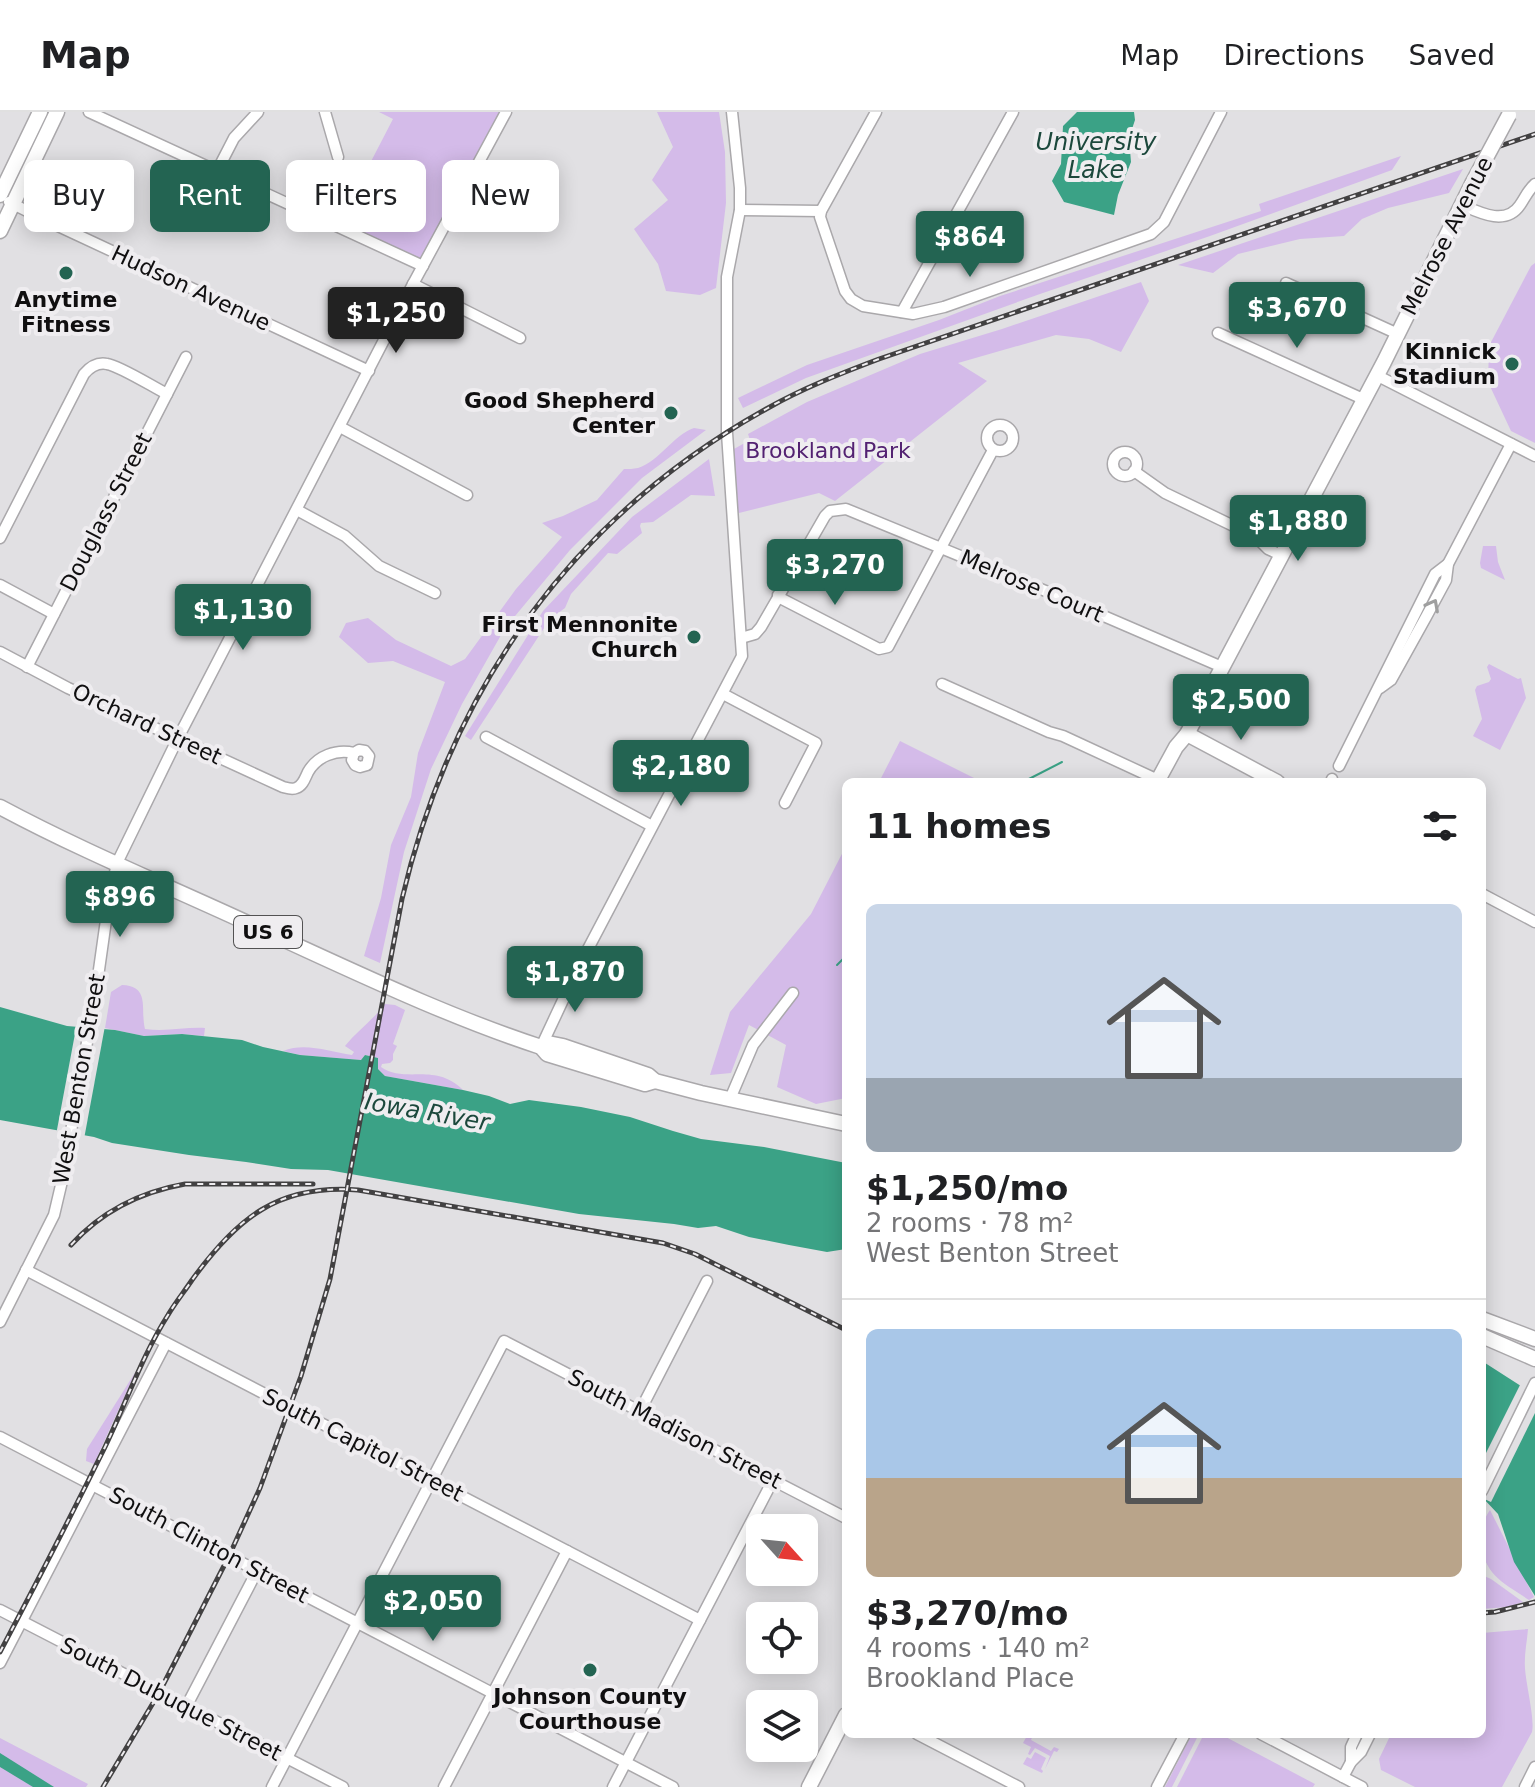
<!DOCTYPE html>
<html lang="en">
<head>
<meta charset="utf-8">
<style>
	body { margin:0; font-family:"DejaVu Sans",sans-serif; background:#f2f2f2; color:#202124; height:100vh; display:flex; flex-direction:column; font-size:30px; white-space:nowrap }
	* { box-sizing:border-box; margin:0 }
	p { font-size:26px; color:#757577 }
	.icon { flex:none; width:44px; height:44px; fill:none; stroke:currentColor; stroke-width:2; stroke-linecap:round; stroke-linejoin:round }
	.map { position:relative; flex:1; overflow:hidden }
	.drawer { position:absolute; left:842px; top:666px; width:644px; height:960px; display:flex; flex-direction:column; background:#fff; border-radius:12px; box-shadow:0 4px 20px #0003 }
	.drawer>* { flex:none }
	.hud { position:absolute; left:24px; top:48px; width:698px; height:72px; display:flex; gap:16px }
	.needle { width:52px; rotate:117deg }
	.tools { position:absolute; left:746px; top:1402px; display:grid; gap:16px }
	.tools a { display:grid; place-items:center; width:72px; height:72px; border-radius:12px; background:#fff; box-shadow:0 4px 20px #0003; font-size:40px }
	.price { position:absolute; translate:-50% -68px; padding:0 18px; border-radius:8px; background:#236452; color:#fff; font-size:26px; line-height:52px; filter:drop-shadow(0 2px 4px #0008) }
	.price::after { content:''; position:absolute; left:50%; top:48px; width:24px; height:18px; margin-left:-12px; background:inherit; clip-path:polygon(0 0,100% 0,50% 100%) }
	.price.current { background:#222; color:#fff }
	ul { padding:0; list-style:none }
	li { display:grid; align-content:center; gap:16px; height:424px; padding:0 24px }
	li+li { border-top:2px solid #e0e0e0 }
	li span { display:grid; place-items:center; height:248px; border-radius:12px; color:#555 }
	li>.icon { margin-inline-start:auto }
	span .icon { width:144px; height:144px; fill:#fffc; stroke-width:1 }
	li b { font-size:34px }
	h2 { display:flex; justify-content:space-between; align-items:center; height:96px; padding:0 24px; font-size:34px }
	.pill { padding:0 28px; border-radius:12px; background:#fff; box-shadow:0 4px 20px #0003; font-size:28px; line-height:72px }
	.pill.current { background:#236452; color:#fff }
	header { display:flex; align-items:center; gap:48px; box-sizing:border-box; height:112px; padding:0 40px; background:#fff; border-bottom:2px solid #e0e0e0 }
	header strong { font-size:38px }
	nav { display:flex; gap:44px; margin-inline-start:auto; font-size:28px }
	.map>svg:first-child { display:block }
</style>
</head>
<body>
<header>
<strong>Map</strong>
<nav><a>Map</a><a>Directions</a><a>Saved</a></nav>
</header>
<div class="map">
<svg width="1535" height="1675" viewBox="0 0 1535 1675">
	<rect width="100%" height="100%" fill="#e1e0e3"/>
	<g fill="#d4bbe9">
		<polygon points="379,0 500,0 418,153 337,115 393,7"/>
		<polygon points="657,0 719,0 725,40 726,91 716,176 700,183 666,179 658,152 634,117 668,88 652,68 673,35"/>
		<polygon points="1401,44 1392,58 1210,124 1040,182 806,266 743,296 738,286 807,253 939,208 1000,184 1261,99 1259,92"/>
		<polygon points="1463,57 1449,81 1388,96 1362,107 1344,124 1300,127 1238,142 1213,161 1178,153"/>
		<polygon points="1535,151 1535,331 1511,319 1488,270 1489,234 1531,154"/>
		<polygon points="1141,170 1149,189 1121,240 1089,227 1056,223 958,251 987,269 835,389 819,381 735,402 734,337 750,328 748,322 807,290 920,242 1002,217"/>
		<path d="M694 316 706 318 642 366 570 438 505 516 462 592 431 657 404 740 380 851 364 844 381 786 391 733 411 685 418 641 445 570 393 549 368 551 339 525 346 511 368 506 396 528 451 554 465 547 516 477 562 425 542 411 563 404 597 388 624 357C629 357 633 357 638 356 660 349 673 323 694 316Z"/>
		<polygon points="709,347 715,384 691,383 653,410 641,411 640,414 642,421 617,442 608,441 571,482 565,496 550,507 471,628 465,624 543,499 632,405"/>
		<polygon points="1483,434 1496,434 1498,450 1505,468 1481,456 1480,451"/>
		<polygon points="1489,552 1518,567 1521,566 1526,586 1500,638 1473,624 1482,607 1475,578 1477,574 1489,570 1491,567 1487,555"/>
		<polygon points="900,629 982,670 879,670"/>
		<polygon points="846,734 846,986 816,992 777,975 786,933 749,913 731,961 710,963 730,900 811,802"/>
		<path d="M122 873C151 874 140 898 145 917 166 920 185 915 205 916L204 924 182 922 144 924 105 916 111 880Z"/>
		<path d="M385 892 395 893 405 898 393 932 397 934 393 942V948L390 951 382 952 381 955C404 972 435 950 463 978L385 964 378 957V946L365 943 361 948 300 943 283 939C306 930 329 940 352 943L354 940 345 934C357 919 373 908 385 892Z"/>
		<polygon points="136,1259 94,1352 86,1349 87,1337"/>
		<path d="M1490 1398 1534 1485 1529 1488C1504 1471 1482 1462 1482 1429 1482 1416 1483 1408 1490 1398Z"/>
		<polygon points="1482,1463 1491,1467 1523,1490 1507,1495 1482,1497"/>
		<path d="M1528 1517C1527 1530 1524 1543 1525 1556 1526 1573 1535 1607 1532 1620L1502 1675H1415L1381 1658 1379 1647 1391 1622H1482V1521Z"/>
		<polygon points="1028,1622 1033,1623 1031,1628 1051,1639 1054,1635 1059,1637 1057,1640 1054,1639 1045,1657 1050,1644 1035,1636 1030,1643 1028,1642 1031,1635 1023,1631"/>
		<polygon points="1192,1622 1199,1622 1172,1675 1165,1675"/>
		<polygon points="1204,1622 1220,1622 1315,1672 1313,1675 1177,1675"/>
		<polygon points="0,1626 88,1672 86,1675 0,1675"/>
		<polygon points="1035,1640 1046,1646 1041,1657 1043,1659 1042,1661 1023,1652 1027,1645 1031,1647"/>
	</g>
	<g fill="#3ba286">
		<polygon points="1077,0 1134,0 1135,8 1129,26 1131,50 1118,83 1114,103 1064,90 1052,69 1061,52 1063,14"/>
		<polygon points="0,895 67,914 115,918 144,924 182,922 242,928 263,935 300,943 361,948 365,943 378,946 378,957 385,964 463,978 489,984 510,992 529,988 581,995 630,1005 673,1019 701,1027 764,1035 846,1051 846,1137 827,1140 789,1133 749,1125 716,1114 698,1116 674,1112 579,1102 328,1058 291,1057 246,1050 189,1043 112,1031 94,1025 0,1008"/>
		<polygon points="1482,1249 1535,1283 1535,1484 1514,1450 1498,1402 1482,1385"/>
		<polygon points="0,1641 54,1675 33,1675 0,1655"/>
	</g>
	<g fill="#e1e0e3">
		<polygon points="77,911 105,914 84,1027 56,1023"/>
		<polygon points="1521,1271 1535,1279 1535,1301 1491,1390 1482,1386 1482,1349"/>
	</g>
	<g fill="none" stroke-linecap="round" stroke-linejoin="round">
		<g stroke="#3ba286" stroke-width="2">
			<polyline points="1023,670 1062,650"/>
			<polyline points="837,853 846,844"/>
		</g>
		<defs>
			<g id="minor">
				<polyline points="89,0 423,154"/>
				<polyline points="325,0 338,45"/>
				<polyline points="876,0 821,99 820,105 845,179 851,187 863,194 913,202 944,195 1151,122 1164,110 1221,0"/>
				<polyline points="217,59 234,26 258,0"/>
				<polyline points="9,90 41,106 369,259"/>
				<path d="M1462 93C1480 101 1506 114 1520 93 1525 86 1528 78 1535 72"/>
				<polyline points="740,98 821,99"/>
				<polyline points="1286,171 1398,222"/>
				<polyline points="413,172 520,226"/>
				<polyline points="902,200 1013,0"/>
				<polyline points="1218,221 1363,287"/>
				<polyline points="1376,263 1535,344"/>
				<circle cx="1000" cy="326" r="13"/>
				<polyline points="340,315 467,383"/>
				<circle cx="1125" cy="352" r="12"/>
				<polyline points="1134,359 1165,381 1246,420 1260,429 1268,437 1281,443"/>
				<polyline points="297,398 345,424 379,454 435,481"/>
				<path d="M0 426 84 262C90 255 97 250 107 252 120 254 153 275 167 282"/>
				<polyline points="0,473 54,502"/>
				<polyline points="778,483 782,487 879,537 888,535 993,338"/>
				<polyline points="741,526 755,522 761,515 825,404 830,399 846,397 1048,480 1222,555"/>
				<path d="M0 540 68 576 283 675C287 676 292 678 296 676 303 674 305 666 308 660 317 644 336 637 354 641L359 638 365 639 369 644 367 653 360 655 355 653 352 648 354 641"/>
				<polyline points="27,555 186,245"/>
				<polyline points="942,572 1049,620 1063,624 1158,668"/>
				<polyline points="1380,576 1391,568 1426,505 1446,468 1448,452 1511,332"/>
				<polyline points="723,582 816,631 785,691"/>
				<polyline points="486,625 652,714"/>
				<polyline points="1339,654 1435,462 1448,452"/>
				<polyline points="1331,670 1332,667"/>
				<polyline points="1482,782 1535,810"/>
				<polyline points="541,935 578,856 742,544 727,321 727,165 740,98 740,76 732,0"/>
				<polyline points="730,987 753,933 793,881"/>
				<polyline points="26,1158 700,1508"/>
				<polyline points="0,1210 54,1103 62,1069 95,886 108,794 117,751 178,626 413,172 506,0"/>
				<polyline points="640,1299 707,1169"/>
				<polyline points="0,1325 673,1675"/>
				<polyline points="1482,1379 1535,1271"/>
				<polyline points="0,1498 343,1675"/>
				<polyline points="0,1551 166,1231"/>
				<polyline points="186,1595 257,1459"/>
				<polyline points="917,1622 1019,1675"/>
				<polyline points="1261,1622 1362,1675"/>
				<polyline points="1351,1650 1351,1635 1357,1622"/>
				<polyline points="1343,1665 1351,1650 1361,1640 1370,1622"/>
				<polyline points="272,1675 504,1229 846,1406"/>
				<polyline points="444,1675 567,1439"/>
				<polyline points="613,1675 773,1368"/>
				<polyline points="1157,1675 1185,1622"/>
				<polyline points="1525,1675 1535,1655"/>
			</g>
			<g id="major">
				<polyline points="0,83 40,0"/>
				<polyline points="0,119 57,0"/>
				<polyline points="1187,622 1277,670"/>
				<polyline points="1157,670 1176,635 1187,622 1384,250 1472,72"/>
				<path d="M0 695C82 739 170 775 254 814 349 857 443 903 541 935L547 942 645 972 655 969"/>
				<polyline points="541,935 548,931 563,934 648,963 655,969 701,981 846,1012"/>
				<polyline points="1482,1207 1535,1227"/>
				<polyline points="1482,1224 1535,1247"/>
				<polyline points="809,1675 846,1603"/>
			</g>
		</defs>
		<use href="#minor" stroke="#aaa8ab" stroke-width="13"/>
		<use href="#major" stroke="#aaa8ab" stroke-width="17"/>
		<use href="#minor" stroke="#fff" stroke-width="10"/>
		<use href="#major" stroke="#fff" stroke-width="14"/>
		<defs>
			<g id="rail">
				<path d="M71 1133C102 1099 140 1080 185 1072H313"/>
				<polyline points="1482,1501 1495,1500 1535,1490"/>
				<path d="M0 1540C36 1472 71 1404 105 1335 126 1291 142 1244 168 1203 175 1191 184 1180 192 1168 237 1106 278 1072 358 1078L663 1131 695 1142 846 1218"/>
				<path d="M103 1675 159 1581 229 1444 260 1376 301 1264 330 1167 402 787C452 573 575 403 768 296 803 276 842 261 879 247L1535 22"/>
			</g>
		</defs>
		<use href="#rail" stroke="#424142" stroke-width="5"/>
		<use href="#rail" stroke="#efedf0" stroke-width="2" stroke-dasharray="6" stroke-linecap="butt"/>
		<defs>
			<polyline id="major-bridge" points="1472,72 1509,3"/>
		</defs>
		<use href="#major-bridge" stroke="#aaa8ab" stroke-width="17" stroke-linecap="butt"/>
		<use href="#major-bridge" stroke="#fff" stroke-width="14"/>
	</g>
	<defs><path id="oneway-chevron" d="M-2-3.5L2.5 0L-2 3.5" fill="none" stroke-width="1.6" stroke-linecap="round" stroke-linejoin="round" transform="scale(2)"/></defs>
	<use stroke="#9f9f9f" href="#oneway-chevron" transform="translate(1433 493) rotate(-62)"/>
	<g fill="#236452" stroke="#efedf0" stroke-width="3">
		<circle cx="66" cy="161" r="8"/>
		<circle cx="1512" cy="252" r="8"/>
		<circle cx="671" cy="301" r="8"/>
		<circle cx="694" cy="525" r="8"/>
		<circle cx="590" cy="1558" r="8"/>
	</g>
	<g text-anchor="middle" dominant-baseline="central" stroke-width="8" stroke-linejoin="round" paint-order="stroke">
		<rect fill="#efedf0" stroke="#535253" stroke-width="2" x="234" y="804" width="68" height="32" rx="6"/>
		<g font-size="20" font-weight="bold" fill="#100f10">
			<text x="268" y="820">US 6</text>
		</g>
		<g font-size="22" fill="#100f10" stroke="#efedf0">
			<text transform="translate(1447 124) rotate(-63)">Melrose Avenue</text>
			<text transform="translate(191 176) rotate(25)">Hudson Avenue</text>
			<text transform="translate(106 400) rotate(-63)">Douglass Street</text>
			<text transform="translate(1032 474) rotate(23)">Melrose Court</text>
			<text transform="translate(147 612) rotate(25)">Orchard Street</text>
			<text transform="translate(79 967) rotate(-80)">West Benton Street</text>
			<text transform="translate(675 1317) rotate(27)">South Madison Street</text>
			<text transform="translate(363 1333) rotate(27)">South Capitol Street</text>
			<text transform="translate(209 1433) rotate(28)">South Clinton Street</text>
			<text transform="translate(171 1587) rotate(27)">South Dubuque Street</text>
		</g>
		<g font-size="22" font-weight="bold" fill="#100f10" stroke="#efedf0" text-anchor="end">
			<text x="66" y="187" text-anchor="middle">Anytime<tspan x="66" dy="25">Fitness</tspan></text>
			<text x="1496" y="239">Kinnick<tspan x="1496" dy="25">Stadium</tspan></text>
			<text x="655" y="288">Good Shepherd<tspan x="655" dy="25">Center</tspan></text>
			<text x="678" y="512">First Mennonite<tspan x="678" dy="25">Church</tspan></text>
			<text x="590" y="1584" text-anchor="middle">Johnson County<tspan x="590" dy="25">Courthouse</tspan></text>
		</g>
		<g font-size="22" fill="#532272" stroke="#efedf0">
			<text x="828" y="338">Brookland Park</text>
		</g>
		<g font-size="24" font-style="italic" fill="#1c483c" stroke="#efedf0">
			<text x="1096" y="30">University<tspan x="1096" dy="28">Lake</tspan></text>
			<text transform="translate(427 1000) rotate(10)">Iowa River</text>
		</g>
	</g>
</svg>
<div class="tools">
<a><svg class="needle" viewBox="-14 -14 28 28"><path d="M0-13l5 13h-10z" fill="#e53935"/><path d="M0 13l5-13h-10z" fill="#757577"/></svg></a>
<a><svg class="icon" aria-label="locate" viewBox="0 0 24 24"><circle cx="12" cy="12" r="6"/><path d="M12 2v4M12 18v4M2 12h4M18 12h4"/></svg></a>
<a><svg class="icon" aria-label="layers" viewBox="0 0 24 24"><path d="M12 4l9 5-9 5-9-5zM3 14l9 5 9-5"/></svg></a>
</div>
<b class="price" style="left:970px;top:167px">$864</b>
<b class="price" style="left:1297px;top:238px">$3,670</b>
<b class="price current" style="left:396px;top:243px">$1,250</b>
<b class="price" style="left:1298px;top:451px">$1,880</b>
<b class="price" style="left:835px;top:495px">$3,270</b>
<b class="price" style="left:243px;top:540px">$1,130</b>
<b class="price" style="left:1241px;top:630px">$2,500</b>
<b class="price" style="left:681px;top:696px">$2,180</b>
<b class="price" style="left:120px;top:827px">$896</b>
<b class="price" style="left:575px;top:902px">$1,870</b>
<b class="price" style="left:433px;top:1531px">$2,050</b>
<div class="hud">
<a class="pill">Buy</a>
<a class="pill current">Rent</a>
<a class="pill">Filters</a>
<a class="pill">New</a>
</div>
<section class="drawer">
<h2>11 homes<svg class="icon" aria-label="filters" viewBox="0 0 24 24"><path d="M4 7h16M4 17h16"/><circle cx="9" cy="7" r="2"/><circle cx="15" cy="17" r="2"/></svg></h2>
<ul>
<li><span style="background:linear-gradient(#c9d6e8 70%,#9aa5b1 0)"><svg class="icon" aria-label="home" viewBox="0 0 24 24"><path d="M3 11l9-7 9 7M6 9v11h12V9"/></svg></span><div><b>$1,250/mo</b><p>2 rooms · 78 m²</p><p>West Benton Street</p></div></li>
<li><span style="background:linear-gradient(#a9c7e8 60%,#b9a48a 0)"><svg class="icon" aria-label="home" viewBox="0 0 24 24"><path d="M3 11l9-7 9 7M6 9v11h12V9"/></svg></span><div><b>$3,270/mo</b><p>4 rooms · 140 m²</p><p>Brookland Place</p></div></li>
</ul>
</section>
</div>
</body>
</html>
